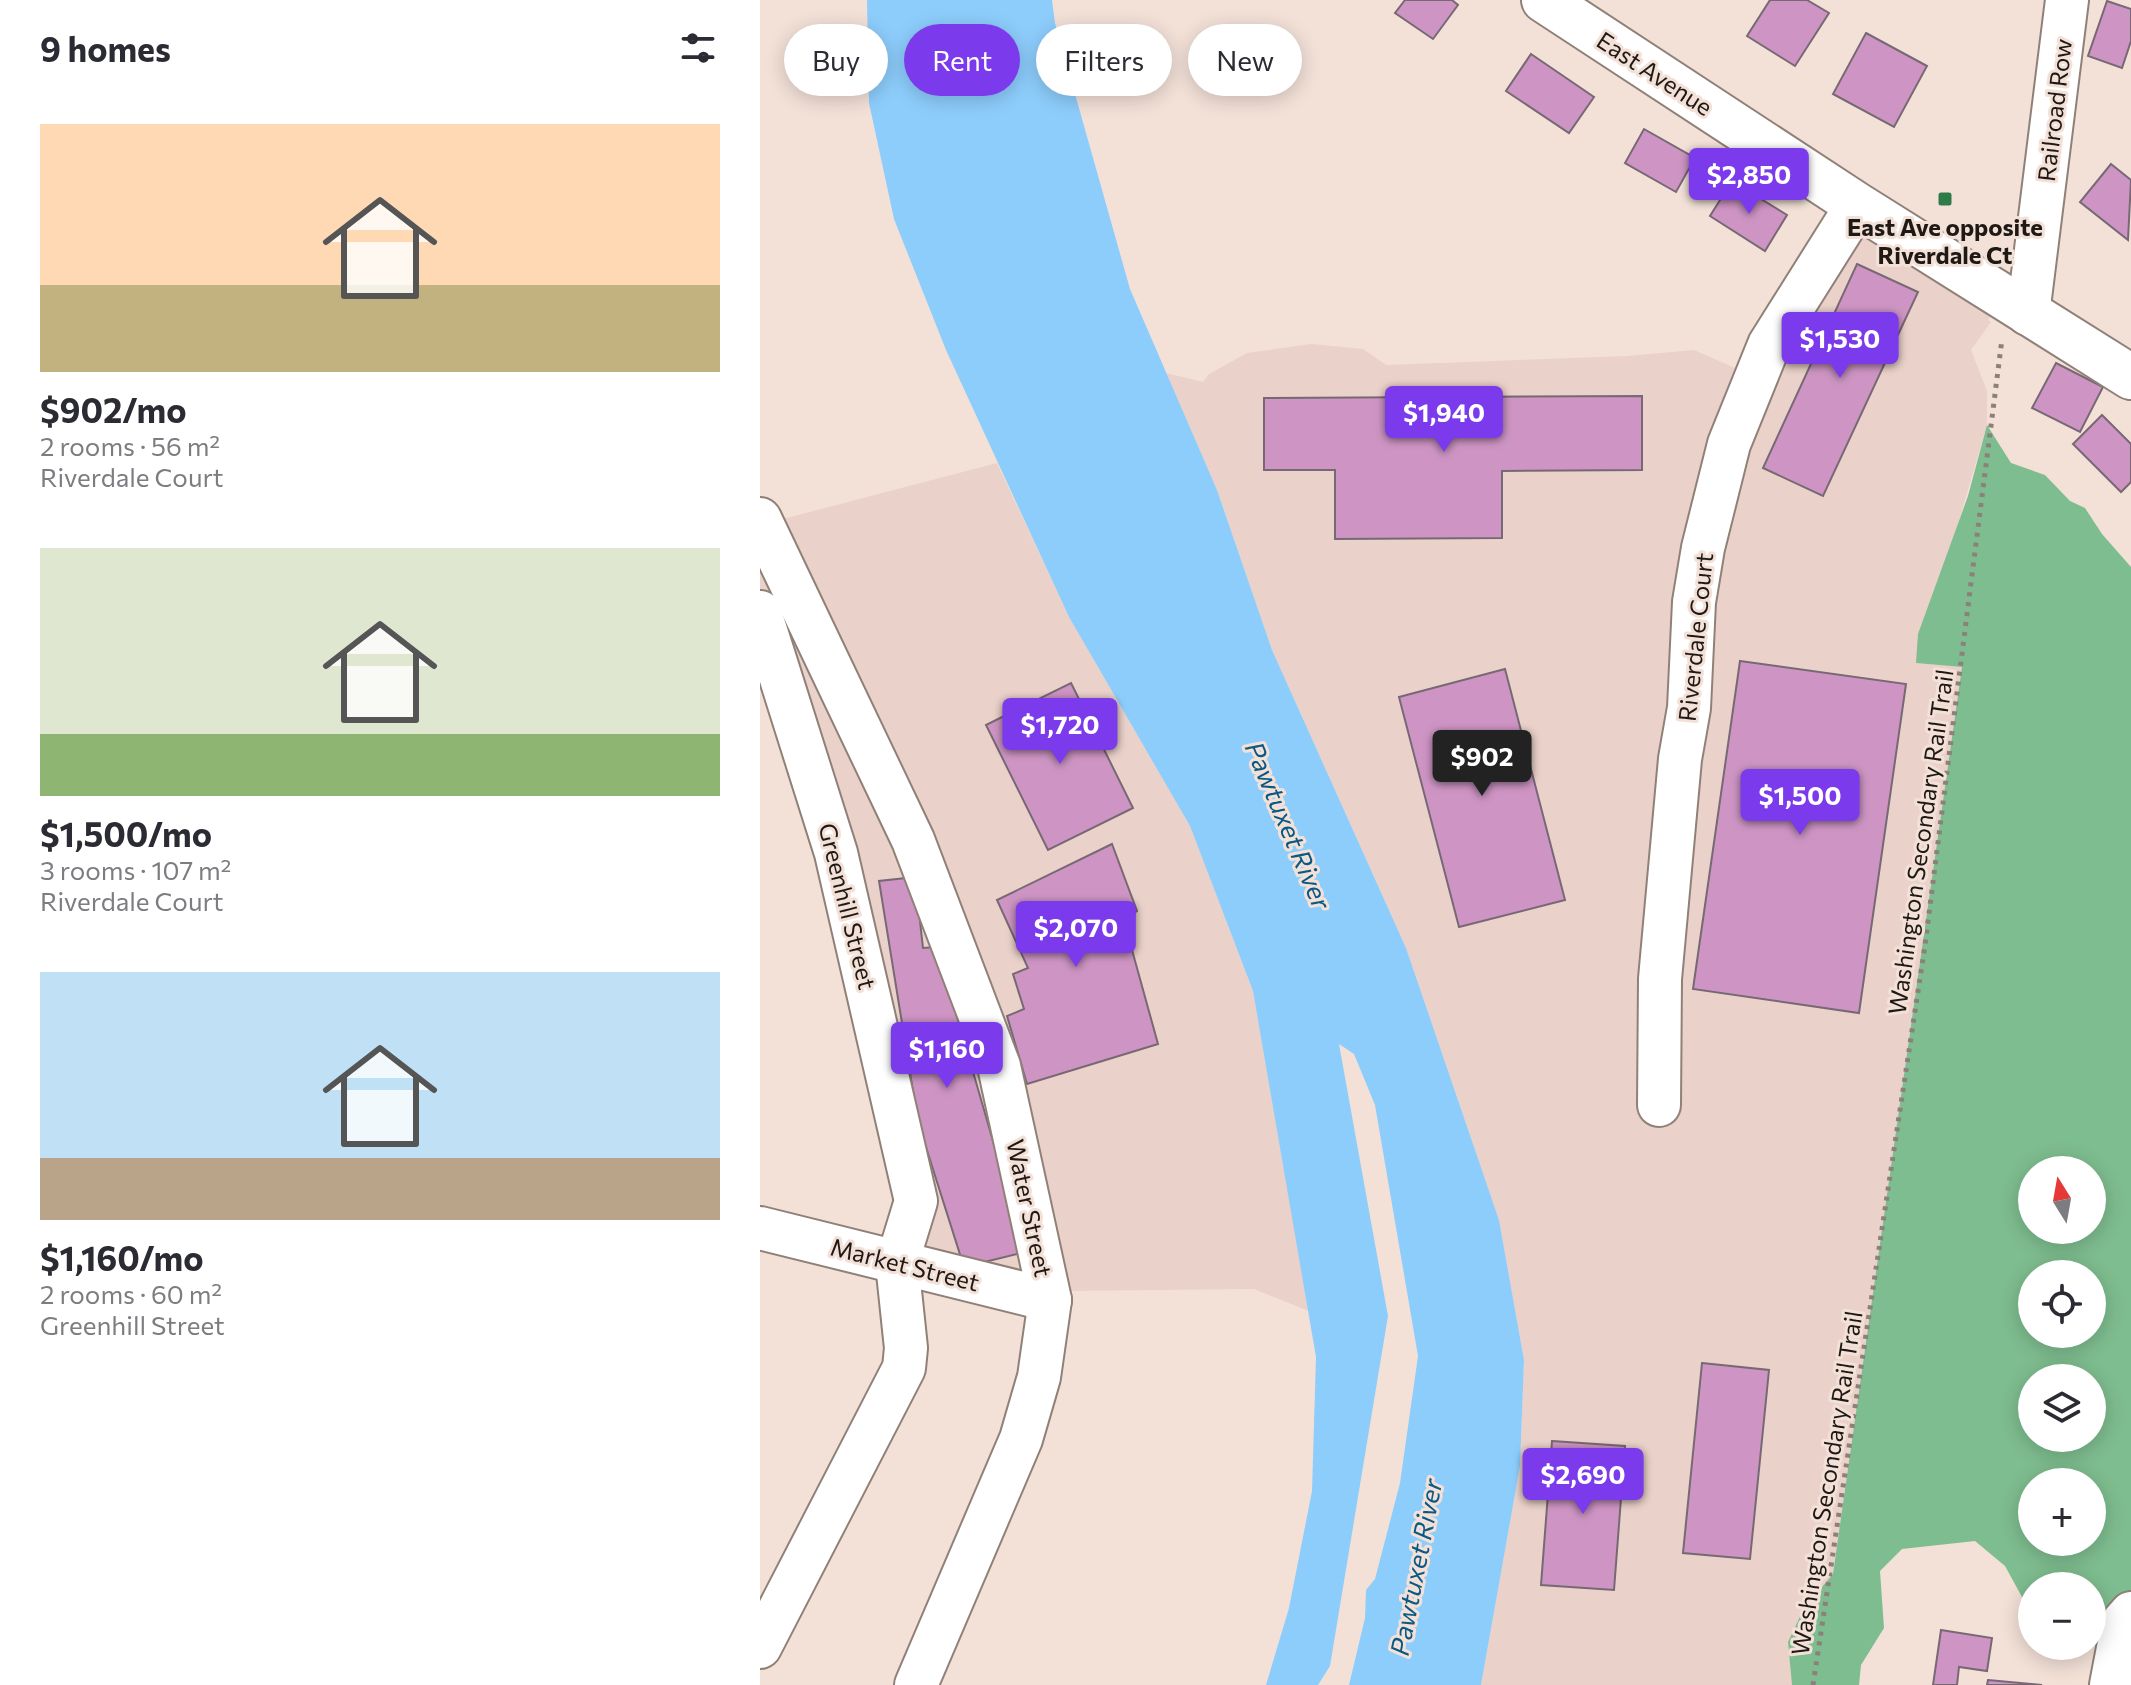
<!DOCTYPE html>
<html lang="en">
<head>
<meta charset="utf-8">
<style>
	body { margin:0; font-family:Commissioner,sans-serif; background:#f7f7f7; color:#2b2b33; height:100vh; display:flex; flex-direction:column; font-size:30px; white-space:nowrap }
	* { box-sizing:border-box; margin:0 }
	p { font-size:26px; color:#7c7c81 }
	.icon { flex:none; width:44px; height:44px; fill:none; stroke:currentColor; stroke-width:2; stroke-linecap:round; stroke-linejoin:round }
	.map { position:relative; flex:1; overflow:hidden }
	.details { display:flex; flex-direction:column; background:#fff; width:760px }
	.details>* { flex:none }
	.top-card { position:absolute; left:24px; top:24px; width:760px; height:72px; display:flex; gap:16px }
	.needle { width:52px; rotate:349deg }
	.controls { position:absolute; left:1258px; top:1156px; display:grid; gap:16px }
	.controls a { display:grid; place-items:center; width:88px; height:88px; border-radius:50%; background:#fff; box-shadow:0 4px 20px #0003; font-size:40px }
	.price { position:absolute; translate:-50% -68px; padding:0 18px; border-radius:8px; background:#7c3aed; color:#fff; font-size:26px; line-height:52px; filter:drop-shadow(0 2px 4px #0008) }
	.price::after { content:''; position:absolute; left:50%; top:48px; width:24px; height:18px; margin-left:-12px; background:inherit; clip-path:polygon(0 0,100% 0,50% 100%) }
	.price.active { background:#222; color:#fff }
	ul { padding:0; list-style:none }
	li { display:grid; align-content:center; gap:16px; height:424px; padding:0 40px }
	li span { display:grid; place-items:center; height:248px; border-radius:0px; color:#555 }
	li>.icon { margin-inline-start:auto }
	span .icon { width:144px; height:144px; fill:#fffc; stroke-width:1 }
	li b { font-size:34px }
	h2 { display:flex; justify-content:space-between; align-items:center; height:96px; padding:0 40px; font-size:34px }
	.pill { padding:0 28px; border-radius:36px; background:#fff; box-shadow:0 4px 20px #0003; font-size:28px; line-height:72px }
	.pill.active { background:#7c3aed; color:#fff }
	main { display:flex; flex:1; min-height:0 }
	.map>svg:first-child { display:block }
</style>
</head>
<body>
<main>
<section class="details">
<h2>9 homes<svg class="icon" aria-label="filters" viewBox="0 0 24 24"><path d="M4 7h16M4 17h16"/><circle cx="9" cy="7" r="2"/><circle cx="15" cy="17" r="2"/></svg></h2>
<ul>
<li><span style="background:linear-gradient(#ffd9b3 65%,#c2b280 0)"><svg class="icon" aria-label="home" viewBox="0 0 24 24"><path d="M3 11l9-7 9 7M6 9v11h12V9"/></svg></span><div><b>$902/mo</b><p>2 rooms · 56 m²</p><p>Riverdale Court</p></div></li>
<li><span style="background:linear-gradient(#dfe7d0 75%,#8fb573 0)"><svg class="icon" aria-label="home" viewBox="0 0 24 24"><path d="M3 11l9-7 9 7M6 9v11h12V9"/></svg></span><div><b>$1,500/mo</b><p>3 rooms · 107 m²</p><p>Riverdale Court</p></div></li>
<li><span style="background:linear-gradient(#bfe0f5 75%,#b9a48a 0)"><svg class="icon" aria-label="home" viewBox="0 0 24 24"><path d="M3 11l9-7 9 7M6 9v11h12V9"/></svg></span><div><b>$1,160/mo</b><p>2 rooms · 60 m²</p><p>Greenhill Street</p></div></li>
</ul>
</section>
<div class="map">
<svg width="1371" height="1685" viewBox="0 0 1371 1685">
	<rect width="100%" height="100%" fill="#f3e1d8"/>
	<g fill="#ead1c9">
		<polygon points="1105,214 1243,296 1228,320 1231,322 1211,350 1227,391 1227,425 1157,663 1202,667 1073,1574 1044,1608 1028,1642 1032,1685 721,1685 760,1466 764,1360 739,1220 646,948 512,650 457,490 406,373 443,382 449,374 487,353 551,344 603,349 626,365 867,356 934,350 1005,381"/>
		<polygon points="237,463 309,617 430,826 493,991 549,1311 494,1289 306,1291 147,1264 138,1155 0,614 0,525"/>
	</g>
	<path fill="#7ebd8f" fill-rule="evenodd" d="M1227 425 1251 463 1285 475 1310 501 1325 508 1342 534 1371 567V1612L1355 1622 1332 1609V1586H1272V1599L1262 1597 1245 1566 1215 1541 1142 1549 1120 1571 1124 1628 1101 1665 1099 1685H1032L1028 1642 1044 1608 1073 1574 1202 667 1156 663 1158 634 1208 496ZM1272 1170H1332V1230H1272ZM1272 1274H1332V1334H1272ZM1272 1378H1332V1438H1272ZM1272 1482H1332V1542H1272Z"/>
	<polygon fill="#8dcdfc" points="107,0 292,0 295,23 370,289 457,490 512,650 646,948 739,1220 764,1360 760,1466 721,1685 589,1685 605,1618 606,1590 615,1579 640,1483 658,1356 615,1105 594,1054 579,1044 628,1316 570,1666 558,1685 506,1685 529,1608 552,1491 556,1357 493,991 430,826 309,617 186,350 134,219 109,103"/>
	<g fill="#ce95c4" stroke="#776974" stroke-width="2">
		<polygon points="645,0 692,0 698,5 673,39 635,13"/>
		<polygon points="1010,0 1047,0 1069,13 1035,66 987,36"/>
		<polygon points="1347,1 1371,9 1371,41 1362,68 1328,56"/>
		<polygon points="1106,33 1167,66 1134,127 1073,94"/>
		<polygon points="771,54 834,97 809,133 746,91"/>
		<polygon points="884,129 935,158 916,192 865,163"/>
		<polygon points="1351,164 1371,180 1368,240 1320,202"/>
		<polygon points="972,181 1027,215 1005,251 950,216"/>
		<polygon points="1097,264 1158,292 1063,496 1003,468"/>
		<polygon points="1296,363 1343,387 1320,432 1272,408"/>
		<polygon points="882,396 882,470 742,471 742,538 575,539 575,470 504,470 504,398"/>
		<polygon points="1342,415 1371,444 1371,482 1361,492 1313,444"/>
		<polygon points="980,661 1146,684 1099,1013 933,989"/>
		<polygon points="745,669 805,900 699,927 639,697"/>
		<polygon points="311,683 373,808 288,850 226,725"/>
		<polygon points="352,844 377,911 364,921 398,1044 267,1084 247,1016 264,1009 253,974 268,968 237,900"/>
		<polygon points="155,877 163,948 177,947 265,1252 204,1267 158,1122 119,881"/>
		<polygon points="942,1363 1009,1370 990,1559 923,1553"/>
		<polygon points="792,1441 865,1446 854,1590 781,1585"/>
		<polygon points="1181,1630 1232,1638 1227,1671 1199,1667 1197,1685 1173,1685"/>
		<polygon points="1228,1680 1282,1685 1227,1685"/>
	</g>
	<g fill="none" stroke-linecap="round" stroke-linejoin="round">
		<defs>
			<g id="minor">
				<polyline points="1268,314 1307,0"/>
				<polyline points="0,519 153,840 239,1066 290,1300 279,1377 261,1439 156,1685"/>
				<polyline points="0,612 76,853 156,1201 137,1263 146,1348 144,1368 0,1647"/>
				<polyline points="899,1105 900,979 920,759 929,708 934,602 943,548 969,444 1009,345 1097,205"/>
				<polyline points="0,1228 290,1300"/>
				<polyline points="1351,1685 1363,1622 1371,1613"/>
			</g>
			<polyline id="major" points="784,0 1097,205 1371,377"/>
		</defs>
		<use href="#minor" stroke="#908178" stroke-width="46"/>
		<use href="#major" stroke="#908178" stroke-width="48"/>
		<polyline stroke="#8c807a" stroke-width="5" stroke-dasharray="4 6" stroke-linecap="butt" points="1053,1685 1165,945 1242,339"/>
		<use href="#minor" stroke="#fff" stroke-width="42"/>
		<use href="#major" stroke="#fff" stroke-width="44"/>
	</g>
	<rect fill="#2e7a49" stroke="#f3e1d8" stroke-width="3" x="1177" y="191" width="16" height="16" rx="4"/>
	<g text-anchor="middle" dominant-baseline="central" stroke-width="6" stroke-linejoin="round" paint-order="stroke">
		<g font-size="24" fill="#1f1916" stroke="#f3e1d8">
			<text transform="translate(895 73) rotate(33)">East Avenue</text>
			<text transform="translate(1294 110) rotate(-83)">Railroad Row</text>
			<text transform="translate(935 637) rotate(-84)">Riverdale Court</text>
			<text transform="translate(1160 842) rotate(-82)">Washington Secondary Rail Trail</text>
			<text transform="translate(88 906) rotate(76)">Greenhill Street</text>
			<text transform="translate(270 1208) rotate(78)">Water Street</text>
			<text transform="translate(145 1264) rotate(14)">Market Street</text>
			<text transform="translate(1066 1483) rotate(-81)">Washington Secondary Rail Trail</text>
		</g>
		<g font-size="24" font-weight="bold" fill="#1f1916" stroke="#f3e1d8">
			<text x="1185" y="226">East Ave opposite<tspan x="1185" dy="28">Riverdale Ct</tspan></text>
		</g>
		<g font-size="26" font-style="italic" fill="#095984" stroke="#f3e1d8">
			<text transform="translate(529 825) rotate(67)">Pawtuxet River</text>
			<text transform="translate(655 1567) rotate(-79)">Pawtuxet River</text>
		</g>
	</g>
</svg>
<div class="controls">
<a><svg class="needle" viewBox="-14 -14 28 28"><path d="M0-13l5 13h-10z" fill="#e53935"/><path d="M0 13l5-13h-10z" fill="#7c7c81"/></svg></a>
<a><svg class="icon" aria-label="locate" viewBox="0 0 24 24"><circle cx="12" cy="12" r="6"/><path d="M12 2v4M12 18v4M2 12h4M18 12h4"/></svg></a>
<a><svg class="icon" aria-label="layers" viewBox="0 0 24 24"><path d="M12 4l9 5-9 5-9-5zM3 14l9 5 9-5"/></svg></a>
<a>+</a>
<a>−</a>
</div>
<b class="price" style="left:989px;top:216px">$2,850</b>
<b class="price" style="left:1080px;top:380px">$1,530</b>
<b class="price" style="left:684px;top:454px">$1,940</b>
<b class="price" style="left:300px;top:766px">$1,720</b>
<b class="price active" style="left:722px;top:798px">$902</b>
<b class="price" style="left:1040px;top:837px">$1,500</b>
<b class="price" style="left:316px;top:969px">$2,070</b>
<b class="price" style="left:187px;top:1090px">$1,160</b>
<b class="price" style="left:823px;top:1516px">$2,690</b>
<div class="top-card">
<a class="pill">Buy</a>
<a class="pill active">Rent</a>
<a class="pill">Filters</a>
<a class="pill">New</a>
</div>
</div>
</main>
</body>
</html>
